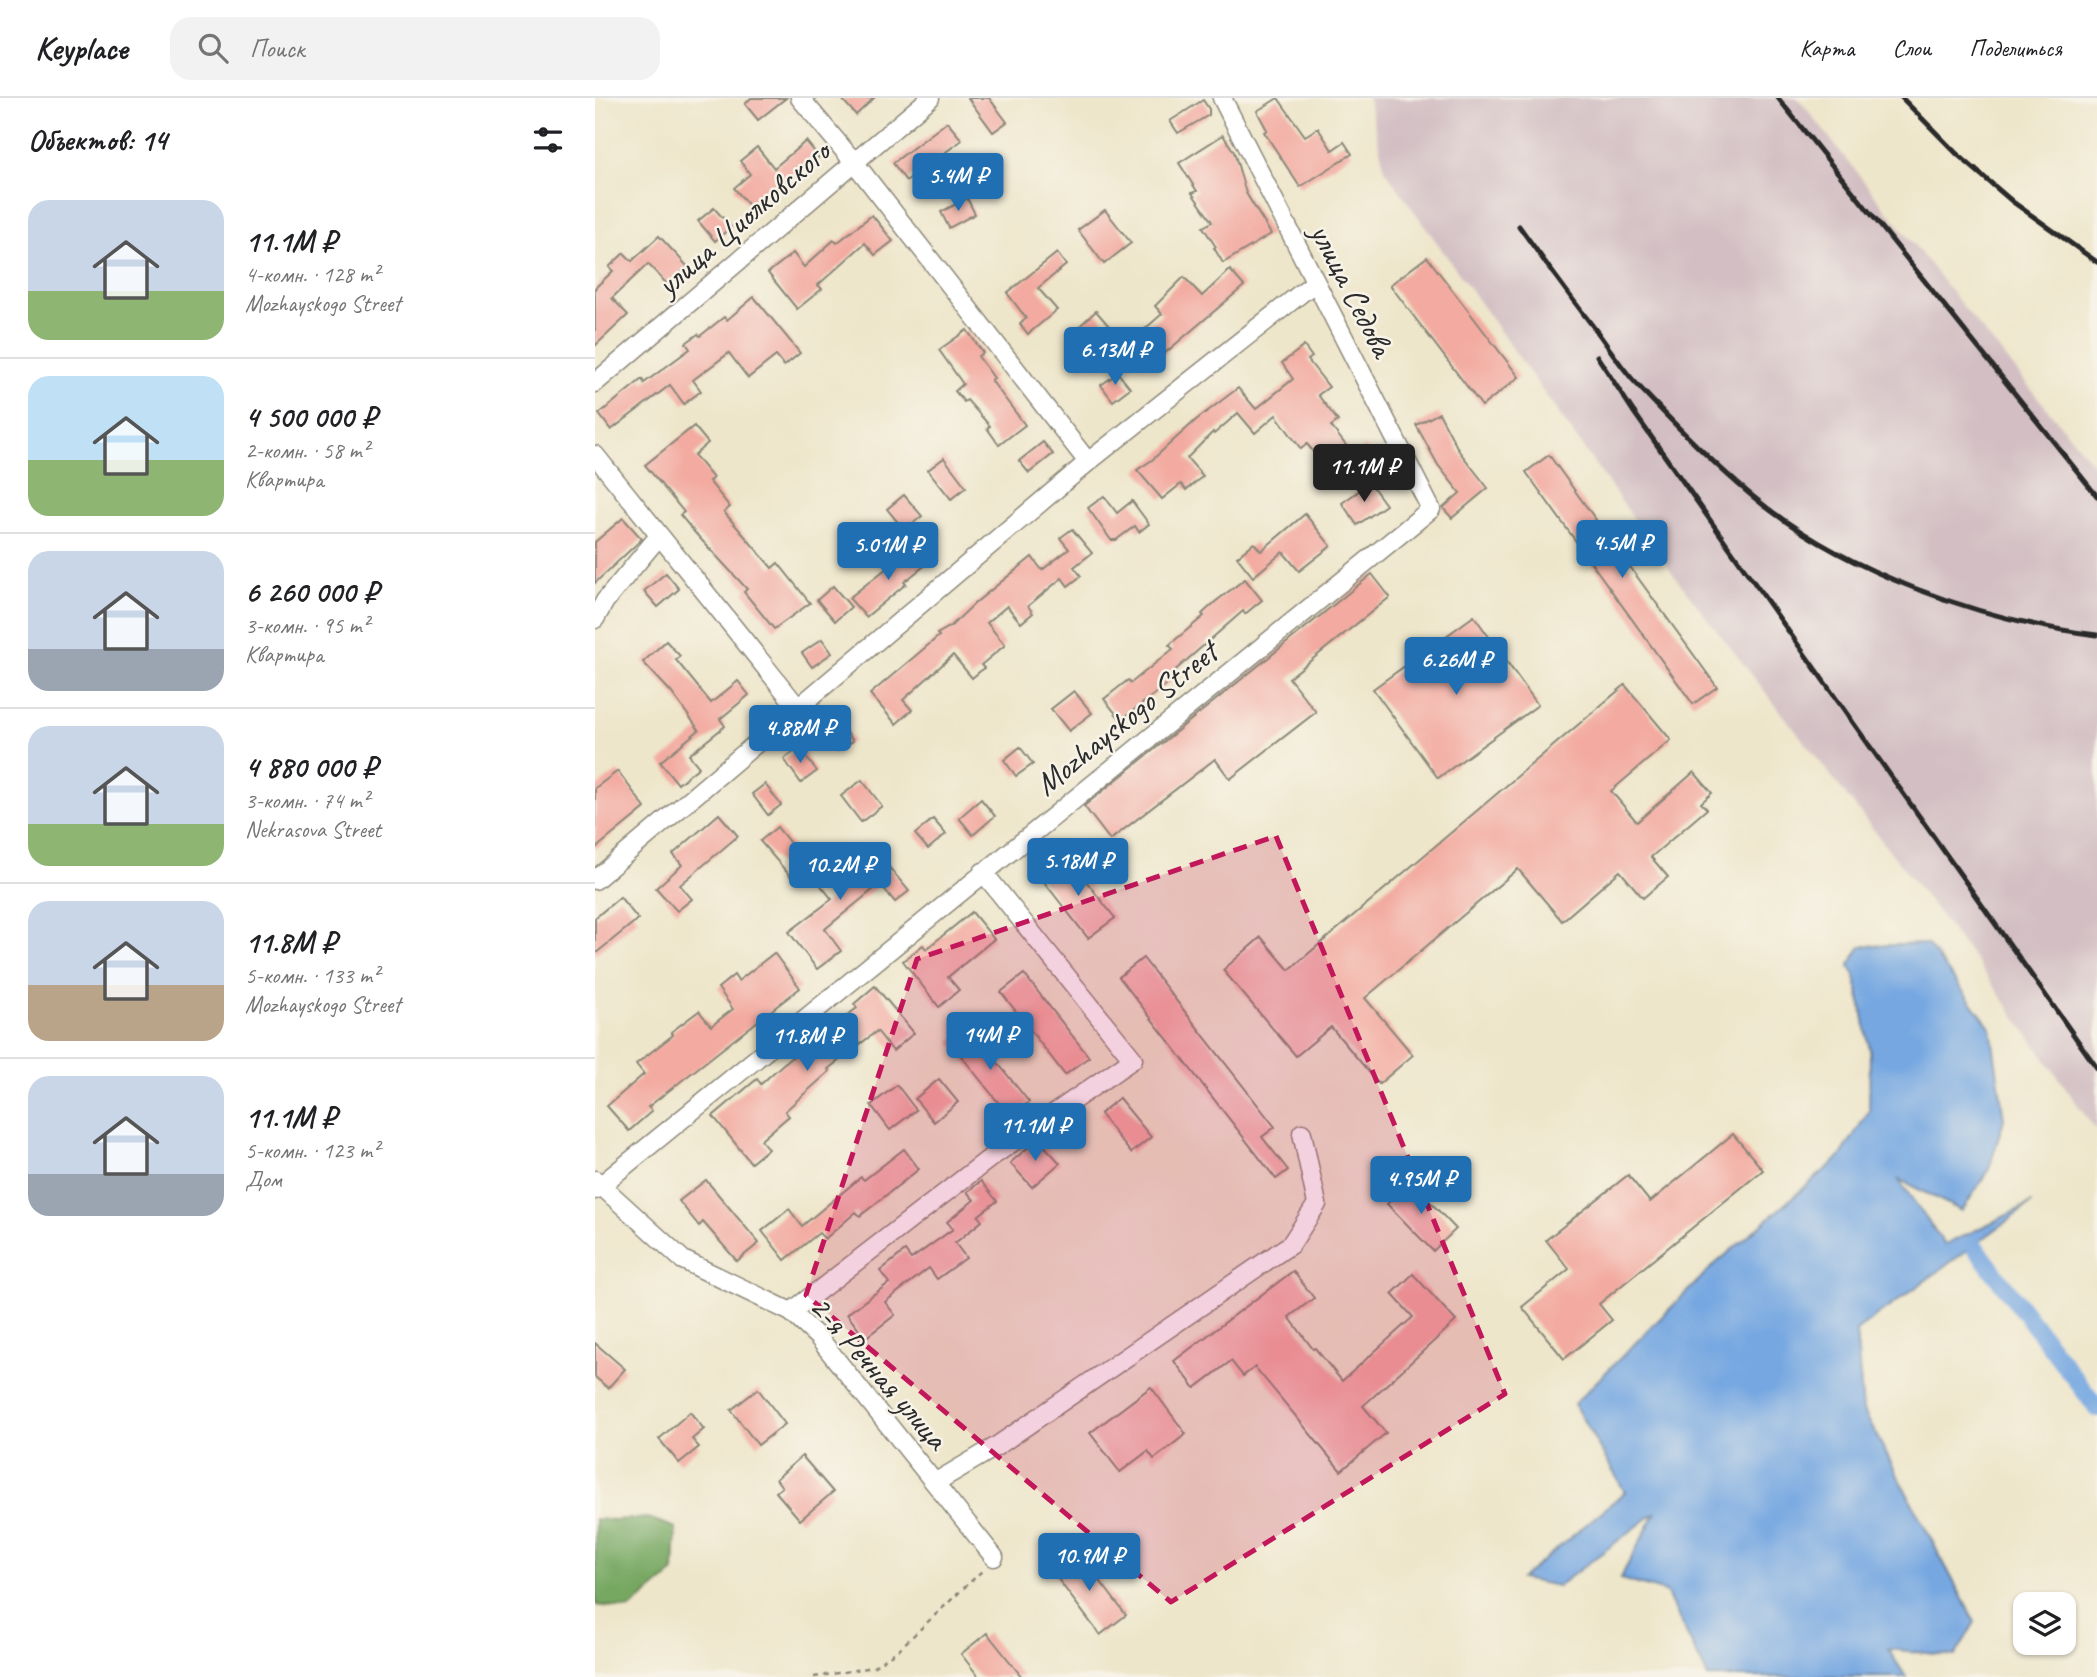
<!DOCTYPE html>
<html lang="ru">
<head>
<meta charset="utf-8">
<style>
	body { margin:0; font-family:Caveat,sans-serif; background:#f2f2f2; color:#202124; height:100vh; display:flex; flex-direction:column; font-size:26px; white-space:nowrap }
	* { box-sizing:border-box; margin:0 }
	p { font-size:23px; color:#757577 }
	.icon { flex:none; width:38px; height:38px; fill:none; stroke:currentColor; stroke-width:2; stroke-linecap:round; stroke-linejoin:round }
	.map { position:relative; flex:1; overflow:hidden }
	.drawer { display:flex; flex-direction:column; background:#fff; width:595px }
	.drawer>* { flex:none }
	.fabs { position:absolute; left:1418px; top:1494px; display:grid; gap:14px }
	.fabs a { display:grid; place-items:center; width:63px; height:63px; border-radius:14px; background:#fff; box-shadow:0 2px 5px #0004; font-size:35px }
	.price { position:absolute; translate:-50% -60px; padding:0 16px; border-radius:7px; background:#1f6fb2; color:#fff; font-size:23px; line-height:46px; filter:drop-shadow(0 2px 4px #0008) }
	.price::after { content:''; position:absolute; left:50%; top:42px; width:21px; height:16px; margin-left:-10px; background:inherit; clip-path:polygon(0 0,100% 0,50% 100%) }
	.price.active { background:#222; color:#fff }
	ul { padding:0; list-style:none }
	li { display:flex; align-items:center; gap:21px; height:175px; padding:0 28px }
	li+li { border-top:2px solid #e0e0e0 }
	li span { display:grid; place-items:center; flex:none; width:196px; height:140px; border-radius:21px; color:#555 }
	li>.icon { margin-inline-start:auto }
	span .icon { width:84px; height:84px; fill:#fffc; stroke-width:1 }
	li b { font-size:30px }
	h2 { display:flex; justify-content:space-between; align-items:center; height:84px; padding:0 28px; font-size:30px }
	header { display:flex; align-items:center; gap:42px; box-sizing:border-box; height:98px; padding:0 35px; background:#fff; border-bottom:2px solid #e0e0e0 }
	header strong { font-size:33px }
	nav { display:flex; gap:38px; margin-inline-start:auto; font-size:24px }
	.search { width:490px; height:63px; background:#f2f2f2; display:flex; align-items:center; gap:18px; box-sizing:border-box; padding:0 24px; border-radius:21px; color:#757577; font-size:26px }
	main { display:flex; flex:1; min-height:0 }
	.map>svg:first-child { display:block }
</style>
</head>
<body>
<header>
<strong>Keyplace</strong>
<div class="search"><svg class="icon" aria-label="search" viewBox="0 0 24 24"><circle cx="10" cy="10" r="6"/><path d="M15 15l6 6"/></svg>Поиск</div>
<nav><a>Карта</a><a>Слои</a><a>Поделиться</a></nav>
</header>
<main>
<section class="drawer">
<h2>Объектов: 14<svg class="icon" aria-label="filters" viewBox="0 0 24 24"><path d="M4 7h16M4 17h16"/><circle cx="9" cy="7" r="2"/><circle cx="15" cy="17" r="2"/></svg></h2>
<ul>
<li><span style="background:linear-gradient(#c9d6e8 65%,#8fb573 0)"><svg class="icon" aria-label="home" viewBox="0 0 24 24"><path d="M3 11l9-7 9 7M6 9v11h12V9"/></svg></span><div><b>11.1M ₽</b><p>4-комн. · 128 m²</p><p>Mozhayskogo Street</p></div></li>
<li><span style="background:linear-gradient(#bfe0f5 60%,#8fb573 0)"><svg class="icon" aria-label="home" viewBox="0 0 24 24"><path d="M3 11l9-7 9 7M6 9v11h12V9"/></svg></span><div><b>4 500 000 ₽</b><p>2-комн. · 58 m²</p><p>Квартира</p></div></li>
<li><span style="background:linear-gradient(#c9d6e8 70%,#9aa5b1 0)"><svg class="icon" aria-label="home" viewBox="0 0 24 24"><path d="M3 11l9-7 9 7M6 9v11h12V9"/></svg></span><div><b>6 260 000 ₽</b><p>3-комн. · 95 m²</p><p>Квартира</p></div></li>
<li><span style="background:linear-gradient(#c9d6e8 70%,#8fb573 0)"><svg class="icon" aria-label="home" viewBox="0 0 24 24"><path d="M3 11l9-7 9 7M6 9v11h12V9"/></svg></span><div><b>4 880 000 ₽</b><p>3-комн. · 74 m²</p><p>Nekrasova Street</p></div></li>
<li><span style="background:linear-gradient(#c9d6e8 60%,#b9a48a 0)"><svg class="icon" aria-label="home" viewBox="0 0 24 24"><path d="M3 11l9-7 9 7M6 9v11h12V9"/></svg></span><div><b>11.8M ₽</b><p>5-комн. · 133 m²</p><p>Mozhayskogo Street</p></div></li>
<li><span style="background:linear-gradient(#c9d6e8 70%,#9aa5b1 0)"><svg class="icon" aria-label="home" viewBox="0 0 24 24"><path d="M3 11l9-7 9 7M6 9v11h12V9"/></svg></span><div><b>11.1M ₽</b><p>5-комн. · 123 m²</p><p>Дом</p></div></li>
</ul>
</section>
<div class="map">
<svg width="1502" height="1579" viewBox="0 0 1502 1579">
	<rect width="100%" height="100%" fill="#f7f3e8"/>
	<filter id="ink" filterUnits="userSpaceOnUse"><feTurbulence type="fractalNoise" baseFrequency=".0143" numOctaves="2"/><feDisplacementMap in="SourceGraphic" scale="14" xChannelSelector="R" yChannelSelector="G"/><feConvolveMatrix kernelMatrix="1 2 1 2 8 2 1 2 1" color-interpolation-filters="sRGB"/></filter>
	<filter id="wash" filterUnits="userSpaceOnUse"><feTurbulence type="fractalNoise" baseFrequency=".00686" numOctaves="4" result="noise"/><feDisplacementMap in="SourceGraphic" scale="28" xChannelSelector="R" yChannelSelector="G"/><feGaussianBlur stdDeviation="1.57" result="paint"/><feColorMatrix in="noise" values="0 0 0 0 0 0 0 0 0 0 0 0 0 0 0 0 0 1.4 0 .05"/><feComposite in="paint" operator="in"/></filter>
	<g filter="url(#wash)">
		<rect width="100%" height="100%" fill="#eee6ca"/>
		<polygon fill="#d2bec3" points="773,0 1203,0 1370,211 1502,371 1502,1034 1378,859 1084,484 790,72"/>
		<polygon fill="#77a862" stroke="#516a46" stroke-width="2" points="53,1420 81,1430 79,1474 35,1511 1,1507 0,1421 20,1422"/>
		<polygon fill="#76a7e1" stroke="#506986" stroke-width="2" points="1332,846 1396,930 1409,1021 1394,1071 1367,1113 1303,1081 1350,1147 1437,1105 1261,1233 1268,1312 1380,1524 1360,1558 1293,1551 1311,1579 1113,1579 1071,1494 1025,1481 1061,1414 963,1488 926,1481 1030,1394 979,1306 1119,1167 1245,1059 1274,1013 1275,952 1260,877 1254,868 1266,848"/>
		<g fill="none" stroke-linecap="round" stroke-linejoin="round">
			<polyline stroke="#76a7e1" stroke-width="18" points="1380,1149 1502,1310"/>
		</g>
		<g id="blocks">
			<g fill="#f3aba1">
				<polygon points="156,0 191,0 163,22 150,6"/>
				<polygon points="246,0 279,0 261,17"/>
				<polygon points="373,0 394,0 412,24 398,34"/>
				<polygon points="683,0 710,38 723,30 737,52 749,44 757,56 705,89 669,34 672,32 662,13"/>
				<polygon points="608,2 614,11 614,17 583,35 575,23"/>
				<polygon points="352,24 367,42 311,83 298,65"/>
				<polygon points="628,37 639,54 651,95 676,136 628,165 619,150 621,149 608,129 617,124 597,95 602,93 584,65"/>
				<polygon points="211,43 224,59 157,111 139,90 155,76 145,63 162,49 179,70"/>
				<polygon points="372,100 380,116 354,130 346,114"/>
				<polygon points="119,110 136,129 120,143 103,123"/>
				<polygon points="510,112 536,145 509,166 483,132"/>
				<polygon points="277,117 298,143 280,157 270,145 223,187 227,191 202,211 173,175 198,155 209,169 239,142 242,145"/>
				<polygon points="64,138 93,169 73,187 53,166 17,200 33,217 0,248 0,190 18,173 14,169 29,155 37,163"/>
				<polygon points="462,155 471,167 443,190 462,212 433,236 425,226 431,220 412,195"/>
				<polygon points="832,159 924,279 887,308 795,187"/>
				<polygon points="635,172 649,188 563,261 543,237 567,216 560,208 589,179 607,198"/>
				<polygon points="159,199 205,255 189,268 181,258 153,280 134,255 98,282 106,293 89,306 75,287 16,332 4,316 47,281 49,285 95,251 91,245 103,236 105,238 129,219 132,222"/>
				<polygon points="501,213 521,236 498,257 478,234"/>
				<polygon points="372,232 388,255 383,258 399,280 396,282 430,327 404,347 392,330 395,328 372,302 369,304 360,293 368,286 344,252"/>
				<polygon points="709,248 717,259 713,262 734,289 723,297 743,323 736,328 753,350 730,368 712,346 706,351 681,317 660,335 643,315 619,336 618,334 592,360 608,378 591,392 586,386 567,401 542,372 557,362 601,322 643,290 661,311 698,281 687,265"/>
				<polygon points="523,275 535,290 518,303 506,287"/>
				<polygon points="844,315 864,353 893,390 857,420 848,410 865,395 843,367 821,327"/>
				<polygon points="99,328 113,345 99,357 118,380 114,383 135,409 129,414 177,470 183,465 215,505 179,531 149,494 152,491 101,436 85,417 89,414 50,367"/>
				<polygon points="448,344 458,356 434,375 424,363"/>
				<polygon points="770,349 782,365 763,379 751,362"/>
				<polygon points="954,357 1122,589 1098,606 931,374"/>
				<polygon points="349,360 371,389 356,401 333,372"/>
				<polygon points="775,385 791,407 762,427 747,405"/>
				<polygon points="309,397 327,418 309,432 292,411"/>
				<polygon points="509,398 522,415 537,403 554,426 544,434 540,428 521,442 516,442 493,410"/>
				<polygon points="710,416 736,448 704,473 688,454 658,479 642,459 659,445 666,453"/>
				<polygon points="28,420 47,441 0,485 0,444"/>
				<polygon points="477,431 497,455 479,469 486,478 473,488 467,480 433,508 438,515 426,525 412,508 392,525 410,547 386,567 389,570 377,580 358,557 308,602 317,612 301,626 275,596 344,538 342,536 356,528 380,505 437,459 447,472 474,451 465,440"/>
				<polygon points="320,448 333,465 309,484 311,486 271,519 254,500"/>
				<polygon points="71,475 84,491 63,509 49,493"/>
				<polygon points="777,476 795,499 694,580 721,614 635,681 620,661 515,742 489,708"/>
				<polygon points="650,481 667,502 650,516 648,513 576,576 579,581 526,622 509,601 533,582 536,585 578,551 574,547 609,518 607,516 620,504"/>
				<polygon points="238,488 256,509 240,523 222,502"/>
				<polygon points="879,518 943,607 843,680 778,591"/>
				<polygon points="227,541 237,555 217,569 207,555"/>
				<polygon points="71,543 85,558 81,562 116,605 143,583 154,597 125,621 130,628 94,657 104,669 83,686 65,664 104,632 76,594 48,564"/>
				<polygon points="1030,587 1076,642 1016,693 1042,724 1099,674 1117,695 1106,705 1112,711 1056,759 1073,779 1048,800 1025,773 967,823 923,771 770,900 818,957 784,986 736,929 701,958 628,872 666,839 694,872"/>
				<polygon points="479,593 497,615 474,633 456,611"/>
				<polygon points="241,620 258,643 243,653 226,631"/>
				<polygon points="425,649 438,666 421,678 409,662"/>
				<polygon points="204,650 222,673 206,685 189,661"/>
				<polygon points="23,673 50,710 0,751 0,690"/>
				<polygon points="267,682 287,708 266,724 246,698"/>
				<polygon points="170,686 186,707 173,717 157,696"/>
				<polygon points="386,701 400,718 378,737 364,720"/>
				<polygon points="124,716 143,738 85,787 97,801 82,813 61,790 87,767 78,756"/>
				<polygon points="338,721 351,736 333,751 320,736"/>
				<polygon points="182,729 211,765 196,779 165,743"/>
				<polygon points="242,751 266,780 288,762 314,793 300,804 285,786 230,831 246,853 222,871 194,834 237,801 214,773"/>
				<polygon points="473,760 520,820 493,840 446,780"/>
				<polygon points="25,799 43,821 0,856 0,820"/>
				<polygon points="377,814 399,841 353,879 364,892 344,909 308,863 328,847 331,851"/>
				<polygon points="179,855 205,890 53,1009 57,1013 34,1033 12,1008 49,976 41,966 78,937 76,934 104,913 116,928 138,911 123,890 139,877 143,883"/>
				<polygon points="548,860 680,1029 667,1039 693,1072 681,1081 524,879"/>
				<polygon points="429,876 494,959 470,977 406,894"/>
				<polygon points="280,888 319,935 298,953 282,933 233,971 235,973 190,1013 194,1018 166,1042 173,1051 156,1065 118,1018 162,981 166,986 188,966 262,910 259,906"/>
				<polygon points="374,929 434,1004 415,1019 355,944"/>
				<polygon points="344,981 363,1004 339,1024 320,1001"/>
				<polygon points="302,987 321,1012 295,1032 276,1007"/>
				<polygon points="524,1000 556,1039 536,1055 505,1016"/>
				<polygon points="1138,1036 1168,1072 1004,1206 1017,1222 969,1261 927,1209 974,1171 951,1142 1033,1077 1055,1104"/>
				<polygon points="443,1041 465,1065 437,1089 415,1065"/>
				<polygon points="309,1051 324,1071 265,1118 261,1114 230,1141 224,1135 190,1162 167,1133 194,1111 207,1128 266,1079 269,1082"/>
				<polygon points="111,1082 164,1145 142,1163 108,1124 104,1128 84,1103"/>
				<polygon points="386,1083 402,1103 383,1118 387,1123 360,1145 371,1160 342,1181 334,1170 290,1204 300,1217 270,1240 252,1216 294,1185 285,1173 310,1153 316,1161 358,1131 352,1124 379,1102 372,1094"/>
				<polygon points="815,1083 861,1131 838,1153 792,1106"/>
				<polygon points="698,1173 719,1200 694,1219 718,1251 720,1250 747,1283 818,1219 797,1196 818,1176 861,1223 768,1308 791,1335 746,1373 660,1269 648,1278 636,1263 600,1290 579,1263"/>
				<polygon points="0,1245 30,1271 13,1290 0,1279"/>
				<polygon points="556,1289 591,1336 559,1361 553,1353 525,1374 495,1335"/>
				<polygon points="163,1291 190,1326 163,1347 136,1312"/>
				<polygon points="95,1314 109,1331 97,1341 104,1349 84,1365 64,1341"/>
				<polygon points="207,1358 238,1394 205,1422 181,1394 187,1389 181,1381"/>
				<polygon points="483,1454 531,1517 505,1537 457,1473"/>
				<polygon points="392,1535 427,1579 384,1579 366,1556"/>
			</g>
		</g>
	</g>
	<g filter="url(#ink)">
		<use href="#blocks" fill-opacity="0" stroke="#8c887a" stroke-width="2"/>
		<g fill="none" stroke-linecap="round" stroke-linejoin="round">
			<defs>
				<g id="minor">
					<polyline points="205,0 259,64 493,364"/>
					<polyline points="0,285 335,0"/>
					<polyline points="0,357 204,611"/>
					<polyline points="0,521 10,503 64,438"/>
					<polyline points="0,782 493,364 719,185"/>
					<polyline points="0,1082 88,1162 196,1214 223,1239 399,1459"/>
					<polyline points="0,1092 836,411 627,0"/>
					<polyline points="196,1214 399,1057 538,961 388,774"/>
					<polyline points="341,1384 402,1348 696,1146 722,1106 707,1035"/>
				</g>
			</defs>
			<use href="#minor" stroke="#8c887a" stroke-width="21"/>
			<polyline stroke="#8c887a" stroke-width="2.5" stroke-dasharray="5 5" stroke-linecap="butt" points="219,1579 278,1569 303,1552 388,1472"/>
			<use href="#minor" stroke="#fff" stroke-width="18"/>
			<g stroke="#2b2b2b" stroke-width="5">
				<polyline points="1183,0 1502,398"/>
				<polyline points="1307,0 1362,56 1418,104 1502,164"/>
				<path d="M924 128C949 163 974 197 1000 231 1013 248 1024 266 1038 282 1075 322 1114 362 1156 397 1247 473 1386 523 1502 537"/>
				<polyline points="1002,258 1038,313 1502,970"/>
			</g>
		</g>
	</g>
	<path fill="#c2185b" fill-opacity="0.2" stroke="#c2185b" stroke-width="5" stroke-dasharray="14 9" stroke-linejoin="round" d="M681 738 910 1296 576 1504 211 1197 322 861Z"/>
	<g text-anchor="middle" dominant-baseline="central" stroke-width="5" stroke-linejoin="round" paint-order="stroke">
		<g font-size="33" fill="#2b2b2b" stroke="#f7f3e8">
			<text transform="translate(148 120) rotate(-41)">улица Циолковского</text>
			<text transform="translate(757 192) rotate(63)">улица Седова</text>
			<text transform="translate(531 620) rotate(-39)">Mozhayskogo Street</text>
			<text transform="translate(284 1274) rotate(49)">2-я Речная улица</text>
		</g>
	</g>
</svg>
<div class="fabs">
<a><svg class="icon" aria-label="layers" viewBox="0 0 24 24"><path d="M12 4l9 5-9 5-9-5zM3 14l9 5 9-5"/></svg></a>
</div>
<b class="price" style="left:363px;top:115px">5.4M ₽</b>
<b class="price" style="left:520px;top:289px">6.13M ₽</b>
<b class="price active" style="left:769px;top:406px">11.1M ₽</b>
<b class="price" style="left:1027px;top:482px">4.5M ₽</b>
<b class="price" style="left:293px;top:484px">5.01M ₽</b>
<b class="price" style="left:861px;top:599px">6.26M ₽</b>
<b class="price" style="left:205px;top:667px">4.88M ₽</b>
<b class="price" style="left:483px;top:800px">5.18M ₽</b>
<b class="price" style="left:245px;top:804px">10.2M ₽</b>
<b class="price" style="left:395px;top:974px">14M ₽</b>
<b class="price" style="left:212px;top:975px">11.8M ₽</b>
<b class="price" style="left:440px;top:1065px">11.1M ₽</b>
<b class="price" style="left:826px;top:1118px">4.95M ₽</b>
<b class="price" style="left:494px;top:1495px">10.9M ₽</b>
</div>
</main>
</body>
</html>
